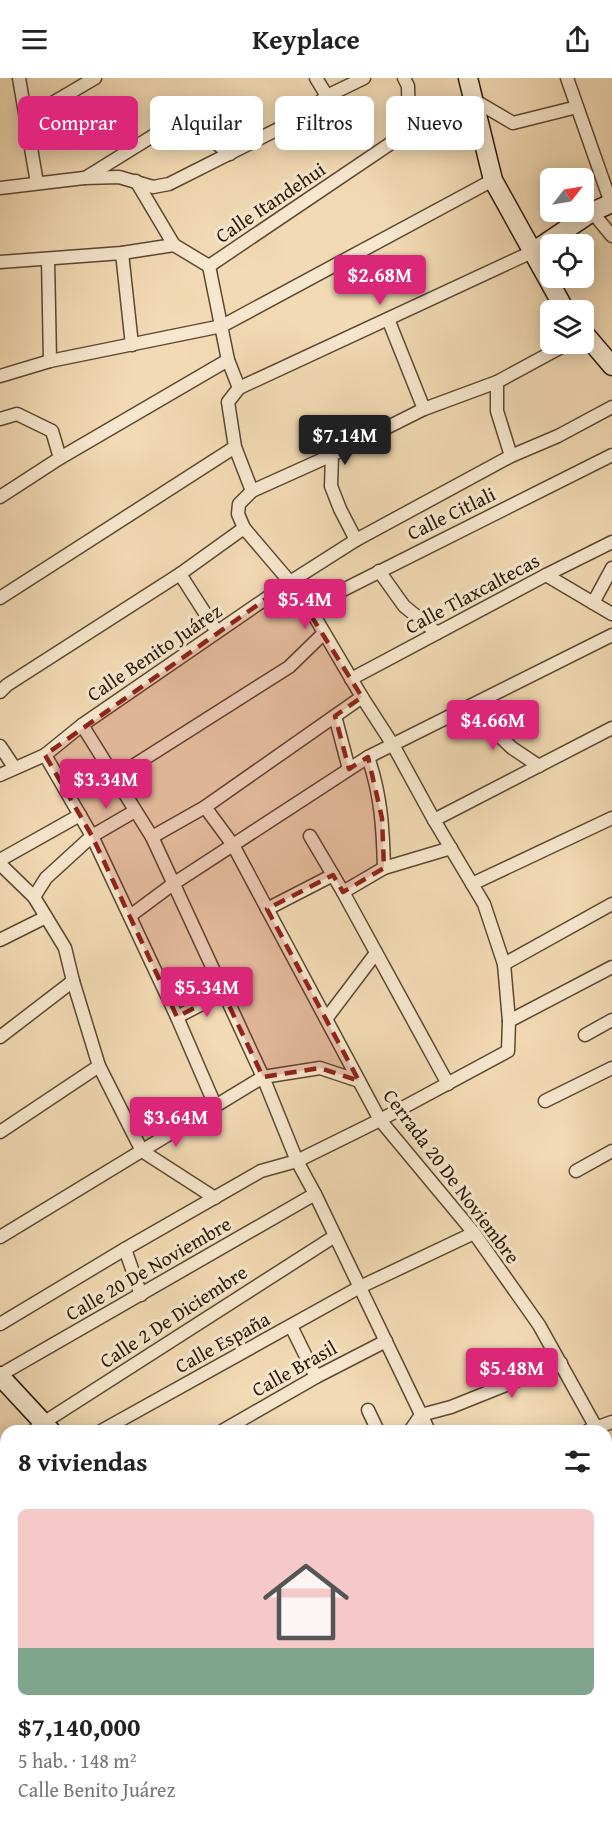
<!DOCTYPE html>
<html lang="es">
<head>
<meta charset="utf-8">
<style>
	body { margin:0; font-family:"Gentium Book Plus",serif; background:#f6f6f6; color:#222; height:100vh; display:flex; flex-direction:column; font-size:22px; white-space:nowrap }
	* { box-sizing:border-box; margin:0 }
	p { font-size:20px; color:#767676 }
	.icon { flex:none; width:33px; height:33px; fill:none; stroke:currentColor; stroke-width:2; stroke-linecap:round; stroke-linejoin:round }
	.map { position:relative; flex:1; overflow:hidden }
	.panel { position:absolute; left:0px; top:1347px; width:612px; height:402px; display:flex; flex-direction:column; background:#fff; border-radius:18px 18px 0 0; box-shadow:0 3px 15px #0003 }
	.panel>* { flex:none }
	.top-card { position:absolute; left:18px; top:18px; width:576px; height:54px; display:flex; gap:12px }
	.needle { width:39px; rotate:59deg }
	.fabs { position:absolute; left:540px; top:90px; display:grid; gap:12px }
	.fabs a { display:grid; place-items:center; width:54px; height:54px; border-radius:9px; background:#fff; box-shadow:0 3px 15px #0003; font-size:30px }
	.price { position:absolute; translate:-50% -51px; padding:0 14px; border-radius:6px; background:#db2777; color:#fff; font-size:20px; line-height:39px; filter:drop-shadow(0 2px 3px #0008) }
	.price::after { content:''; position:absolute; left:50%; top:36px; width:18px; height:14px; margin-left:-9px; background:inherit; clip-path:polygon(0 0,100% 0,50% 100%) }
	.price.active { background:#222; color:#fff }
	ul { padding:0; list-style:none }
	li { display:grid; align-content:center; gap:12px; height:318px; padding:0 18px }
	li+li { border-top:2px solid #e0e0e0 }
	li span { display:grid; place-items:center; height:186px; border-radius:9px; color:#555 }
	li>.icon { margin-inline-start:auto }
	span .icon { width:108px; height:108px; fill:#fffc; stroke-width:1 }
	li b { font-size:26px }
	h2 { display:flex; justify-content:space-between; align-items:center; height:72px; padding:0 18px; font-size:26px }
	.pill { padding:0 21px; border-radius:9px; background:#fff; box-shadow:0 3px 15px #0003; font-size:21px; line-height:54px }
	.pill.active { background:#db2777; color:#fff }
	header { display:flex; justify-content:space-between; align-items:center; height:78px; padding:0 18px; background:#fff; font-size:27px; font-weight:700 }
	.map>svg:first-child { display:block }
</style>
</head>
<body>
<header><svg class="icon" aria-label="menu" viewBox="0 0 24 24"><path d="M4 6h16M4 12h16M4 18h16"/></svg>Keyplace<svg class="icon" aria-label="share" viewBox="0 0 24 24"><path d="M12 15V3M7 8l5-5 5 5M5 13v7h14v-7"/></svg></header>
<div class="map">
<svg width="612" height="1749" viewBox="0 0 612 1749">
	<rect width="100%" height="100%" fill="#f2dab4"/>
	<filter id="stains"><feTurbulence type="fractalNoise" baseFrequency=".00333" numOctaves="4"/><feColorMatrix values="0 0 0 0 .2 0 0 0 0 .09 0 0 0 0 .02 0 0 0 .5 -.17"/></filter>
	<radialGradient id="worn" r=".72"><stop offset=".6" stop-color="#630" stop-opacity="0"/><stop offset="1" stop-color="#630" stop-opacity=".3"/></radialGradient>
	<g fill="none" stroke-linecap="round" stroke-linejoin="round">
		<defs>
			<g id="street">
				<polyline points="19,0 37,105"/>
				<polyline points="316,0 327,18"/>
				<polyline points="404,0 408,8 409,53"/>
				<polyline points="567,0 611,125"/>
				<polyline points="27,40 95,0"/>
				<polyline points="85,100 164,51 190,45 230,76"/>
				<polyline points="136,103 174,167"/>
				<polyline points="0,110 84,100 119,99 153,109 169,106 300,40 327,18 364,0"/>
				<polyline points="592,134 612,158"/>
				<polyline points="122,175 132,267"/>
				<polyline points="48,181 50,283"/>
				<polyline points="0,184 122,175 174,167 209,188"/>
				<polyline points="209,188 409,53 472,21 513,45 577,29"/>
				<polyline points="209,188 228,282 239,310"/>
				<polyline points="388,241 424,331"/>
				<polyline points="0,298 50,283 222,248 493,102"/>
				<polyline points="497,304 497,333 511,378"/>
				<polyline points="0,341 17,336 52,353 60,380"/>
				<polyline points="332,377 331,408 340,431 356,462"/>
				<polyline points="252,413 332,377 424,331 497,304 567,266"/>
				<polyline points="0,419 60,380 228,282"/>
				<polyline points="379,493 404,528 437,555"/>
				<polyline points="180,496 217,554"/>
				<polyline points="546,497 612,536"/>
				<polyline points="0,520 235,369"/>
				<polyline points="593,525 612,490"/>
				<polyline points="309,529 612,377"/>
				<polyline points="351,601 546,497 612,464"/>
				<polyline points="0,614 7,607 180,496 244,450"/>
				<polyline points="469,629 512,670 539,688"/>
				<polyline points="335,638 349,691"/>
				<polyline points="82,647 152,759 263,999 297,1083 315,1116 429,1353"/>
				<polyline points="0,668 14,689"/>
				<polyline points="45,677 92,758 177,939 215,1027"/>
				<path d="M368 679C381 717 383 750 384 790"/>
				<polyline points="0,697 45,677 82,647 290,504 244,450 238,436 239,426 252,413 235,369 228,324 239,310 534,173"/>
				<polyline points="114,700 289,589 324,555"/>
				<polyline points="205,729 233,767 380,1042 474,1155 539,1247 598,1353"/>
				<polyline points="434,742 612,650"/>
				<polyline points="310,758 343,814 448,1006"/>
				<polyline points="152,759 205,729 362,619"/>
				<polyline points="0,782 80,737"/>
				<polyline points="0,786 34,819 65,870 73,903 99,988 142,1073 215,1120"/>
				<polyline points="472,806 612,740"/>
				<polyline points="343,814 384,790 451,770"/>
				<polyline points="34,819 46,800 92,758 135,733"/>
				<polyline points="267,831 333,797"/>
				<polyline points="130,838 173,806 368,679 612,557"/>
				<polyline points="0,862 46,839"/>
				<polyline points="504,886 612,826"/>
				<polyline points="177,939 223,915"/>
				<polyline points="326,941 376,875"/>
				<polyline points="509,943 612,889"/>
				<polyline points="585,957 612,942"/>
				<polyline points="0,959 73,903"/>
				<polyline points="545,1023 612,990"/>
				<polyline points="0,1054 99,988"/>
				<polyline points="576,1093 612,1073"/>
				<polyline points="0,1159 263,999 320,990 359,1003"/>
				<polyline points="125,1171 141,1217"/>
				<polyline points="0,1246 125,1171 261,1093 297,1083 380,1042 508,973 509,943 504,886 484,826 434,742 393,667 362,619 309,529 290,504 356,462 511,378 558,358 612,329"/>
				<polyline points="291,1248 316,1299"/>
				<polyline points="0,1297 315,1116"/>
				<polyline points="368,1332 378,1353"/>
				<polyline points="33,1353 43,1345 335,1158"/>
				<polyline points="101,1353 360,1209 474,1155"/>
				<polyline points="222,1353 316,1299 386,1263"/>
				<polyline points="410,1353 421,1337 451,1329 561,1285"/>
				<polyline points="587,1353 612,1344"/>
				<polyline points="606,1374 612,1389"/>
				<polyline points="0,1380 6,1375"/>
				<polyline points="0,1575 6,1581"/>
				<polyline points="0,1650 6,1648"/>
				<polyline points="0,1659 6,1672"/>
				<polyline points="338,1743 339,1749"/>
				<polyline points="494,1743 497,1749"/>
				<polyline points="606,1743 610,1749"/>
				<polyline points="14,1749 28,1743"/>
				<polyline points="226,1749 238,1743"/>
				<polyline points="404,1749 417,1743"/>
				<polyline points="570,1749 582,1743"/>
			</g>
			<g id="secondary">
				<polyline points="468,0 493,102 565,232"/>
				<polyline points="534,173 592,134 612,125"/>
				<polyline points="584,255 612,288"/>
				<polyline points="0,1298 51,1353"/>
				<polyline points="606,1426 612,1424"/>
				<polyline points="0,1495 6,1495"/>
			</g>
		</defs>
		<use href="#street" stroke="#5c4832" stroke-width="15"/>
		<use href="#secondary" stroke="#2a1807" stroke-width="21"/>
		<use href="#street" stroke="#f7e7ce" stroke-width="12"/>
		<use href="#secondary" stroke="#f7e7ce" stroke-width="18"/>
	</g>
	<path fill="#8f2418" fill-opacity="0.2" stroke="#8f2418" stroke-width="4.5" stroke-dasharray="12 8" stroke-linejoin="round" d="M290 504 362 619 335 638 349 691 368 679 382 740 384 790 343 814 333 797 267 831 359 1003 320 990 263 999 223 915 177 939 92 758 45 677Z"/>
	<g text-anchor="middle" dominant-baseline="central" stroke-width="6" stroke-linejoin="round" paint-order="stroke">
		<g font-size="20" fill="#2a1807" stroke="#f7e7ce">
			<text transform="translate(270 124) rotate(-34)">Calle Itandehui</text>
			<text transform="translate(451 435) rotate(-26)">Calle Citlali</text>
			<text transform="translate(472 515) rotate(-28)">Calle Tlaxcaltecas</text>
			<text transform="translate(154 574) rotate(-34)">Calle Benito Juárez</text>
			<text transform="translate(452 1098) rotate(53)">Cerrada 20 De Noviembre</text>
			<text transform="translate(148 1190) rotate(-30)">Calle 20 De Noviembre</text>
			<text transform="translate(173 1238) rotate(-33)">Calle 2 De Diciembre</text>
			<text transform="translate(222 1264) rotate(-29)">Calle España</text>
			<text transform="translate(294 1290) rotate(-29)">Calle Brasil</text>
		</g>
	</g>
	<rect width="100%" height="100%" filter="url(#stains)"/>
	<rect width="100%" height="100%" fill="url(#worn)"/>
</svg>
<div class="fabs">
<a><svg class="needle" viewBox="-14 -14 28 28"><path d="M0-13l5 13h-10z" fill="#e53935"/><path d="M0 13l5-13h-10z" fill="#767676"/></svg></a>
<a><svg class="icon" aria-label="locate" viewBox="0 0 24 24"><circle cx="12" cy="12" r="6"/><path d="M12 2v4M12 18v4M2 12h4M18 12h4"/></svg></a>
<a><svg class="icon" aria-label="layers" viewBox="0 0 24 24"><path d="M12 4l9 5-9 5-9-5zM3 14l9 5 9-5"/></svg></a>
</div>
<b class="price" style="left:380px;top:228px">$2.68M</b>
<b class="price active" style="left:345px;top:388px">$7.14M</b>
<b class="price" style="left:305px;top:552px">$5.4M</b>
<b class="price" style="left:493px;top:673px">$4.66M</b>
<b class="price" style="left:106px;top:732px">$3.34M</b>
<b class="price" style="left:207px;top:940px">$5.34M</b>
<b class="price" style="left:176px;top:1070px">$3.64M</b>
<b class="price" style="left:512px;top:1321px">$5.48M</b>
<div class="top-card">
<a class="pill active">Comprar</a>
<a class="pill">Alquilar</a>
<a class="pill">Filtros</a>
<a class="pill">Nuevo</a>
</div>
<section class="panel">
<h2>8 viviendas<svg class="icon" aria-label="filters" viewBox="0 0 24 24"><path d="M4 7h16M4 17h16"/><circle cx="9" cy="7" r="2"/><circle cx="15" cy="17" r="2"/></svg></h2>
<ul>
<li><span style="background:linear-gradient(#f6c9c9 75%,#7fa58c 0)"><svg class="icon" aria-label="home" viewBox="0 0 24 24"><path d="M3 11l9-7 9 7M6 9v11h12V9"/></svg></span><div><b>$7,140,000</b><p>5 hab. · 148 m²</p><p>Calle Benito Juárez</p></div></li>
</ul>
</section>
</div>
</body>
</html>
